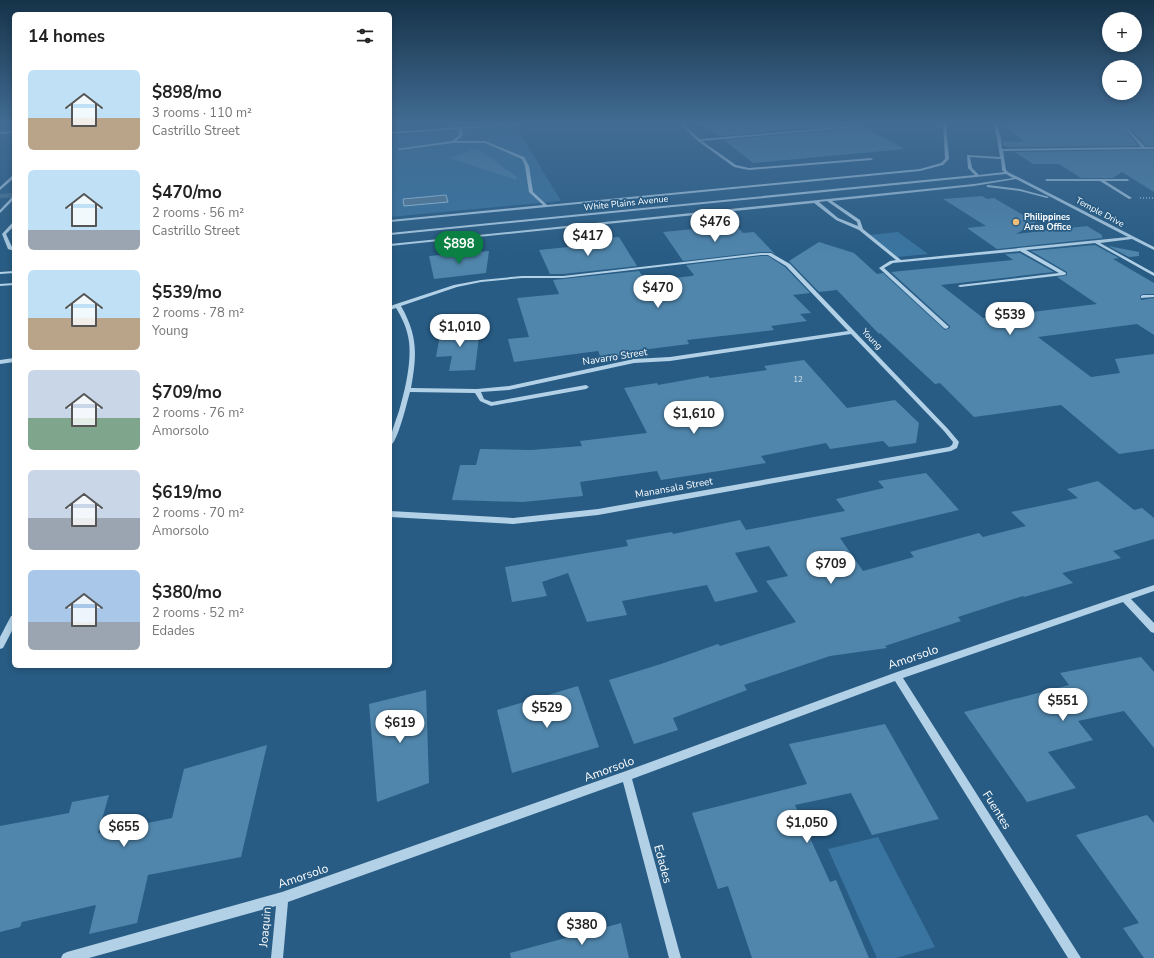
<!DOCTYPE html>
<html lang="en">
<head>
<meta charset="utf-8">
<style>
	body { margin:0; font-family:"Nunito Sans",sans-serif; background:#f2f2f2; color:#222; height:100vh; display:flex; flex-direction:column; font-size:15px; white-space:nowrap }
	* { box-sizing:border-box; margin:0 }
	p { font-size:13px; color:#767676 }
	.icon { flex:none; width:22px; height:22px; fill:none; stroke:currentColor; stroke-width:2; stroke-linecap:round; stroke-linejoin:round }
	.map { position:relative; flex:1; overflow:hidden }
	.sheet { position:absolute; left:12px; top:12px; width:380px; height:656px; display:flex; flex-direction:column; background:#fff; border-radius:6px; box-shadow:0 2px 6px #0003 }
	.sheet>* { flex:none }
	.buttons { position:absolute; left:1102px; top:12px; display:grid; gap:8px }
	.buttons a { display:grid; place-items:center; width:40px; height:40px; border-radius:50%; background:#fff; box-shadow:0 2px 6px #0003; font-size:20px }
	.price { position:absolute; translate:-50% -34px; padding:0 9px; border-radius:14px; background:#fff; color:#222; font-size:13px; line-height:26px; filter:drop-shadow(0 1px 2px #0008) }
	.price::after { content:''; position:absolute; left:50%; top:24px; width:12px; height:9px; margin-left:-6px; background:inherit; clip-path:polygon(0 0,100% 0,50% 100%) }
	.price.selected { background:#0b8043; color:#fff }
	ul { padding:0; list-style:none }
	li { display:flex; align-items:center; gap:12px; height:100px; padding:0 16px }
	li span { display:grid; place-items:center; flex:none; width:112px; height:80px; border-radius:6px; color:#555 }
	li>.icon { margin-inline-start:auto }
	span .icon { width:48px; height:48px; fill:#fffc; stroke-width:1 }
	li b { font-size:17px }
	h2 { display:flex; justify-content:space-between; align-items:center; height:48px; padding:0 16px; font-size:17px }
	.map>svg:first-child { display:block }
</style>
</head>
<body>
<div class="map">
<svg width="1154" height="958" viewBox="0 0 1154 958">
	<rect width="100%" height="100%" fill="#285c84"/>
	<g fill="#3975a0">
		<polygon points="515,125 561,201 390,217 390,135"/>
		<polygon points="898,232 928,254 898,257 869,235"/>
		<polygon points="878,837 935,947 896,958 877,958 828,849"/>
	</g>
	<polygon fill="#597e99" stroke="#a6cde8" points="446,195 448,202 404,206 403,199"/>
	<g fill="#5086ac">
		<polygon points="701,123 856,123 905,149 753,163 724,140 855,128 856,127 853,125 718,136"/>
		<polygon points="1003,123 1120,123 1138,146 1007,147 1003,145 1003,141 1024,142"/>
		<polygon points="1125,123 1154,123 1154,146 1146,146"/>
		<polygon points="477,148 517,177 516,180 450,158"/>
		<polygon points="1154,150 1154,192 1122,172 1113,178 1081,178 1059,164 1033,164 1015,152"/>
		<polygon points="982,196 987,199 994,198 1035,222 1038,221 1016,234 1087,226 1102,235 1102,238 997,249 967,228 986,226 943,199"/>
		<polygon points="736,225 743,233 754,232 775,254 771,252 761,252 683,261 663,232"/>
		<polygon points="619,237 637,266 563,274 550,274 539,250 588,245 586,240"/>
		<polygon points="819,242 854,253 877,274 883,273 945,330 950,328 950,326 891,272 1013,260 1005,254 1020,253 1054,272 941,285 983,318 1097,304 1057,277 1067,275 1067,272 1031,251 1095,245 1119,258 1113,259 1154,283 1154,294 1143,294 1140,296 1141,300 1154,298 1154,335 1137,324 1038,337 1091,377 1120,373 1115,359 1154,354 1154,449 1119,454 1061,405 974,417 940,383 935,384 880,333 879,334 837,290 819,292 789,261"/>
		<polygon points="1108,246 1139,252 1139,256 1129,257"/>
		<polygon points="489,251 486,273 434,279 429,256"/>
		<polygon points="761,256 768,256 785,267 810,293 793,295 811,313 800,314 807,321 771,326 774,330 687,340 689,344 641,350 642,353 601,358 598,351 514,362 508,339 529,337 517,298 559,294 553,280 639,271 646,281 692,276 694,275 686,265"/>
		<polygon points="480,328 475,370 449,371 452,356 436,357 441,329"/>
		<polygon points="804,360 847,408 895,400 919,423 916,443 889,447 883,441 830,449 826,443 761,456 766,463 719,471 661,480 657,471 580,482 583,496 523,502 452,500 460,465 476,465 480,449 531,450 582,446 580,441 647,433 624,388 657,383 658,385 708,376 710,378 767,370 764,366"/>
		<polygon points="926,473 959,510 840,538 863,571 914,557 910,552 979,533 983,537 1026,526 1011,512 1078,498 1067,489 1098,481 1134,510 1142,508 1154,518 1154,539 1113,551 1121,558 1062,573 1073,583 1024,597 1023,596 958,617 961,621 885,646 887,648 830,656 744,685 747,690 673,718 678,730 634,744 609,680 661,664 718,644 720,646 796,622 766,581 788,576 769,546 735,553 758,592 715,602 707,585 622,601 627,615 587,622 568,573 542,582 547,596 512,602 505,567 628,546 626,540 672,532 673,534 740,520 746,530 845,511 836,499 884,488 878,481"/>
		<polygon points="1141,657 1154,672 1154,748 1124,711 1078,721 1093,740 1048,752 1076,788 1027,802 964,712 1069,685 1060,673"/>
		<polygon points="578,686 599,747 512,773 497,710"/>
		<polygon points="426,690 429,783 377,802 369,704"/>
		<polygon points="885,724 939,819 872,835 851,793 795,805 830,882 836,880 869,958 752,958 728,886 718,889 692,813 807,784 789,744"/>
		<polygon points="267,745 241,857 148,875 137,923 89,934 96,905 22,922 20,927 0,932 0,826 69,813 72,802 109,795 98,833 172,818 184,769"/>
		<polygon points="1147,815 1154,823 1154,958 1144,958 1123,928 1139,923 1076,835"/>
		<polygon points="621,923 629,958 511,958 510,953"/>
	</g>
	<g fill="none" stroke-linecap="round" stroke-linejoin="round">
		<polyline stroke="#487496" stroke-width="3.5" stroke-dasharray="3.5 1.5" stroke-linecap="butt" points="4,196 14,195"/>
		<polyline stroke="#487496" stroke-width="4.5" stroke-dasharray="4.5 2" stroke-linecap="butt" points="0,196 14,195"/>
		<polyline stroke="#b2d1e7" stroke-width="1.5" stroke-dasharray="1 2" stroke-linecap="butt" points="1140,198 1154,198"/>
		<g fill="#b2d1e7" fill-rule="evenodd">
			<polygon points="519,123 529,123 462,129 463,135 456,141 485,141 524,157 529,166 533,192 547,205 920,169 941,163 945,159 943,123 946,123 949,159 943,165 920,171 390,222 390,220 543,205 529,192 525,166 522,159 485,143 453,143 399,150 397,149 452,141 459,135 459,129 390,134 390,132"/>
			<polygon points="679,123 681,123 700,139 853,126 855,127 702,141 736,165 749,168 871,158 873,159 871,160 749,170 734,167 698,141"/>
			<path d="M993 123H996L1001 138 1002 149 1141 147 1121 123H1123L1145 147H1154V149L1003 151 1006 170 1008 172 1154 247V250L1132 239 1100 243 1154 273V276L1095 243 1026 250 1066 273V274L1064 275 960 287 958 286 960 285 1059 273 1020 251 893 263 884 268 948 326 949 327 946 329 944 328 879 268 890 261 896 260 859 230 836 220 814 203 390 246V244L974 184 1013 178 1006 174 390 235V233L975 175 968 168 967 155 1000 157 997 138ZM970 157 1001 159 1002 170 1004 172 979 175 972 168ZM1016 179 1128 237 901 260 863 229 860 220 832 201 974 186ZM827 201 857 222 858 226 838 218 819 202Z"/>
			<polygon points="14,131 14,133 0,134 0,132"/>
			<polygon points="13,175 14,175 14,178 0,190 0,187"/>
			<polygon points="1047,179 1127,179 1129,180 1128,181 1105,181 1132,198 1129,199 1100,181 1046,181 1045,180"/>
			<polygon points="988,185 1020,189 1049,197 1047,198 1020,191 987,187 987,185"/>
			<polygon points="13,196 14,196 14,199 0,213 0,210"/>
			<polygon points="13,222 14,222 14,226 6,234 12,247 14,248 14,251 8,249 2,234"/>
			<path d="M761 253H771L790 264 948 429 959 442 957 448 951 451 598 515 513 524 390 517V511L513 518 598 509 949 447 952 445 953 442 944 431 851 334 670 361 634 363 509 390 481 392 484 399 492 402 586 385 589 387 586 389 491 406 480 401 475 393 410 392C407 402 398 442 390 446 390 434 395 423 399 411 405 390 413 358 408 336 406 326 401 316 396 308L390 310V306L454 285 481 280 522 276H563ZM761 255H768L786 266 848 331 670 357 634 359 509 386 477 389 411 388C417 355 418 336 401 306L457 287 481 282 522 278H563Z"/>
			<polygon points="14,271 14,273 0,274 0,272"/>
			<polygon points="14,283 14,285 0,286 0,284"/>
			<polygon points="1143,295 1154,295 1154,297 1141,298 1141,296"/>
			<polygon points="14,358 14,362 0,364 0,360"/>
			<polygon points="1154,585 1154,591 1131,599 1154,623 1154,633 1151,632 1123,602 903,678 1081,958 1068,958 895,681 632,779 681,958 669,958 623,782 288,902 283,958 271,958 276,906 89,958 61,958 63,954 67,952 282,892 626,771 897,672"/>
			<polygon points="14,615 14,627 3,648 0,649 0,637 11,616"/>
		</g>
	</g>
	<linearGradient id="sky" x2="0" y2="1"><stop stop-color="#163349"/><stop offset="0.48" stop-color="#426c94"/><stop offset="1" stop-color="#426c94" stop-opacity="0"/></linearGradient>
	<rect width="1154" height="257" fill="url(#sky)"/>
	<circle fill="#efbd78" stroke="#285c84" stroke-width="1.5" cx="1016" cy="222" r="4"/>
	<g text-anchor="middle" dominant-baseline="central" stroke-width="3.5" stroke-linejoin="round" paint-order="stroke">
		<g font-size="8" fill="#d3e1ea">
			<text x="798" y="379">12</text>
		</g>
		<g font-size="9" fill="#fff" stroke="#285c84">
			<text transform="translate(626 203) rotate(-6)">White Plains Avenue</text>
			<text transform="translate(1100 212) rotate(28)">Temple Drive</text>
			<text transform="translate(872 339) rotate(46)">Young</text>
		</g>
		<g font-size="9" font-weight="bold" fill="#fff" stroke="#285c84" text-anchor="start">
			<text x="1024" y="217">Philippines<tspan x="1024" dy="10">Area Office</tspan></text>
		</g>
		<g font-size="10" fill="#fff" stroke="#285c84">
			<text transform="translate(615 357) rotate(-9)">Navarro Street</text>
			<text transform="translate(674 488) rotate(-10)">Manansala Street</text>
		</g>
		<g font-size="12" fill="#fff" stroke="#285c84">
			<text transform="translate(913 657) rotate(-19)">Amorsolo</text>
			<text transform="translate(609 769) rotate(-20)">Amorsolo</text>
			<text transform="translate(997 810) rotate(58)">Fuentes</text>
			<text transform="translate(663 864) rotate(75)">Edades</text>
			<text transform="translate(303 876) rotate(-19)">Amorsolo</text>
			<text transform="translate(265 927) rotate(-85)">Joaquin</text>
		</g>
	</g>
</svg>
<div class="buttons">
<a>+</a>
<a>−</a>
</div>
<b class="price" style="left:715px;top:243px">$476</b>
<b class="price" style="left:588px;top:257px">$417</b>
<b class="price selected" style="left:459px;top:265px">$898</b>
<b class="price" style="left:658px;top:309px">$470</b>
<b class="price" style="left:1010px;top:336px">$539</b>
<b class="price" style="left:460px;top:348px">$1,010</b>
<b class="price" style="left:694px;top:435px">$1,610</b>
<b class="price" style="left:831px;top:585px">$709</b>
<b class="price" style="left:1063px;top:722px">$551</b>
<b class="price" style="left:547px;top:729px">$529</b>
<b class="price" style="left:400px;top:744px">$619</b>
<b class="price" style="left:807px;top:844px">$1,050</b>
<b class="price" style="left:124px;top:848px">$655</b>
<b class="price" style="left:582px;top:946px">$380</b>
<section class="sheet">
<h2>14 homes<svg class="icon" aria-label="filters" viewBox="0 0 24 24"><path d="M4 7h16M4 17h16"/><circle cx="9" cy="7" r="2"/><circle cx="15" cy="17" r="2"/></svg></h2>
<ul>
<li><span style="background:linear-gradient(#bfe0f5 60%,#b9a48a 0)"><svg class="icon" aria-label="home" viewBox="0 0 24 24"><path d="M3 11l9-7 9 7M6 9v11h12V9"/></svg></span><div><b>$898/mo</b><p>3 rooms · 110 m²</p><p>Castrillo Street</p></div></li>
<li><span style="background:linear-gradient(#bfe0f5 75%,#9aa5b1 0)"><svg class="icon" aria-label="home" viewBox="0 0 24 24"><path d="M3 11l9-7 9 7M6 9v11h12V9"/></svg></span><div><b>$470/mo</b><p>2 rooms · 56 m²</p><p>Castrillo Street</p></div></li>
<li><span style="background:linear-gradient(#bfe0f5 60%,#b9a48a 0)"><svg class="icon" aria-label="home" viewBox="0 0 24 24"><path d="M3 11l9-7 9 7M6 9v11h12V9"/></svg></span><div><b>$539/mo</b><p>2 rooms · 78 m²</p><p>Young</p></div></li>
<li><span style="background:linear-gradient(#c9d6e8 60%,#7fa58c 0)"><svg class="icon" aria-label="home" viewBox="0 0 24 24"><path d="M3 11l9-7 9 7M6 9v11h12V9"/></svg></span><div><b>$709/mo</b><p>2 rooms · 76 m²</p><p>Amorsolo</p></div></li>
<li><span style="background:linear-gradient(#c9d6e8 60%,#9aa5b1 0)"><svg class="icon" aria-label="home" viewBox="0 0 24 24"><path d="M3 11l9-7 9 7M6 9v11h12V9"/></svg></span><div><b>$619/mo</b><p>2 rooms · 70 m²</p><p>Amorsolo</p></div></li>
<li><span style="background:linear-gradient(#a9c7e8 65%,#9aa5b1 0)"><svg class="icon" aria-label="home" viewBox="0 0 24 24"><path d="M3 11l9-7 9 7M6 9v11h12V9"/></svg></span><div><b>$380/mo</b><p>2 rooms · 52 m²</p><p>Edades</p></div></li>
</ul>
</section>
</div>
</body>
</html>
